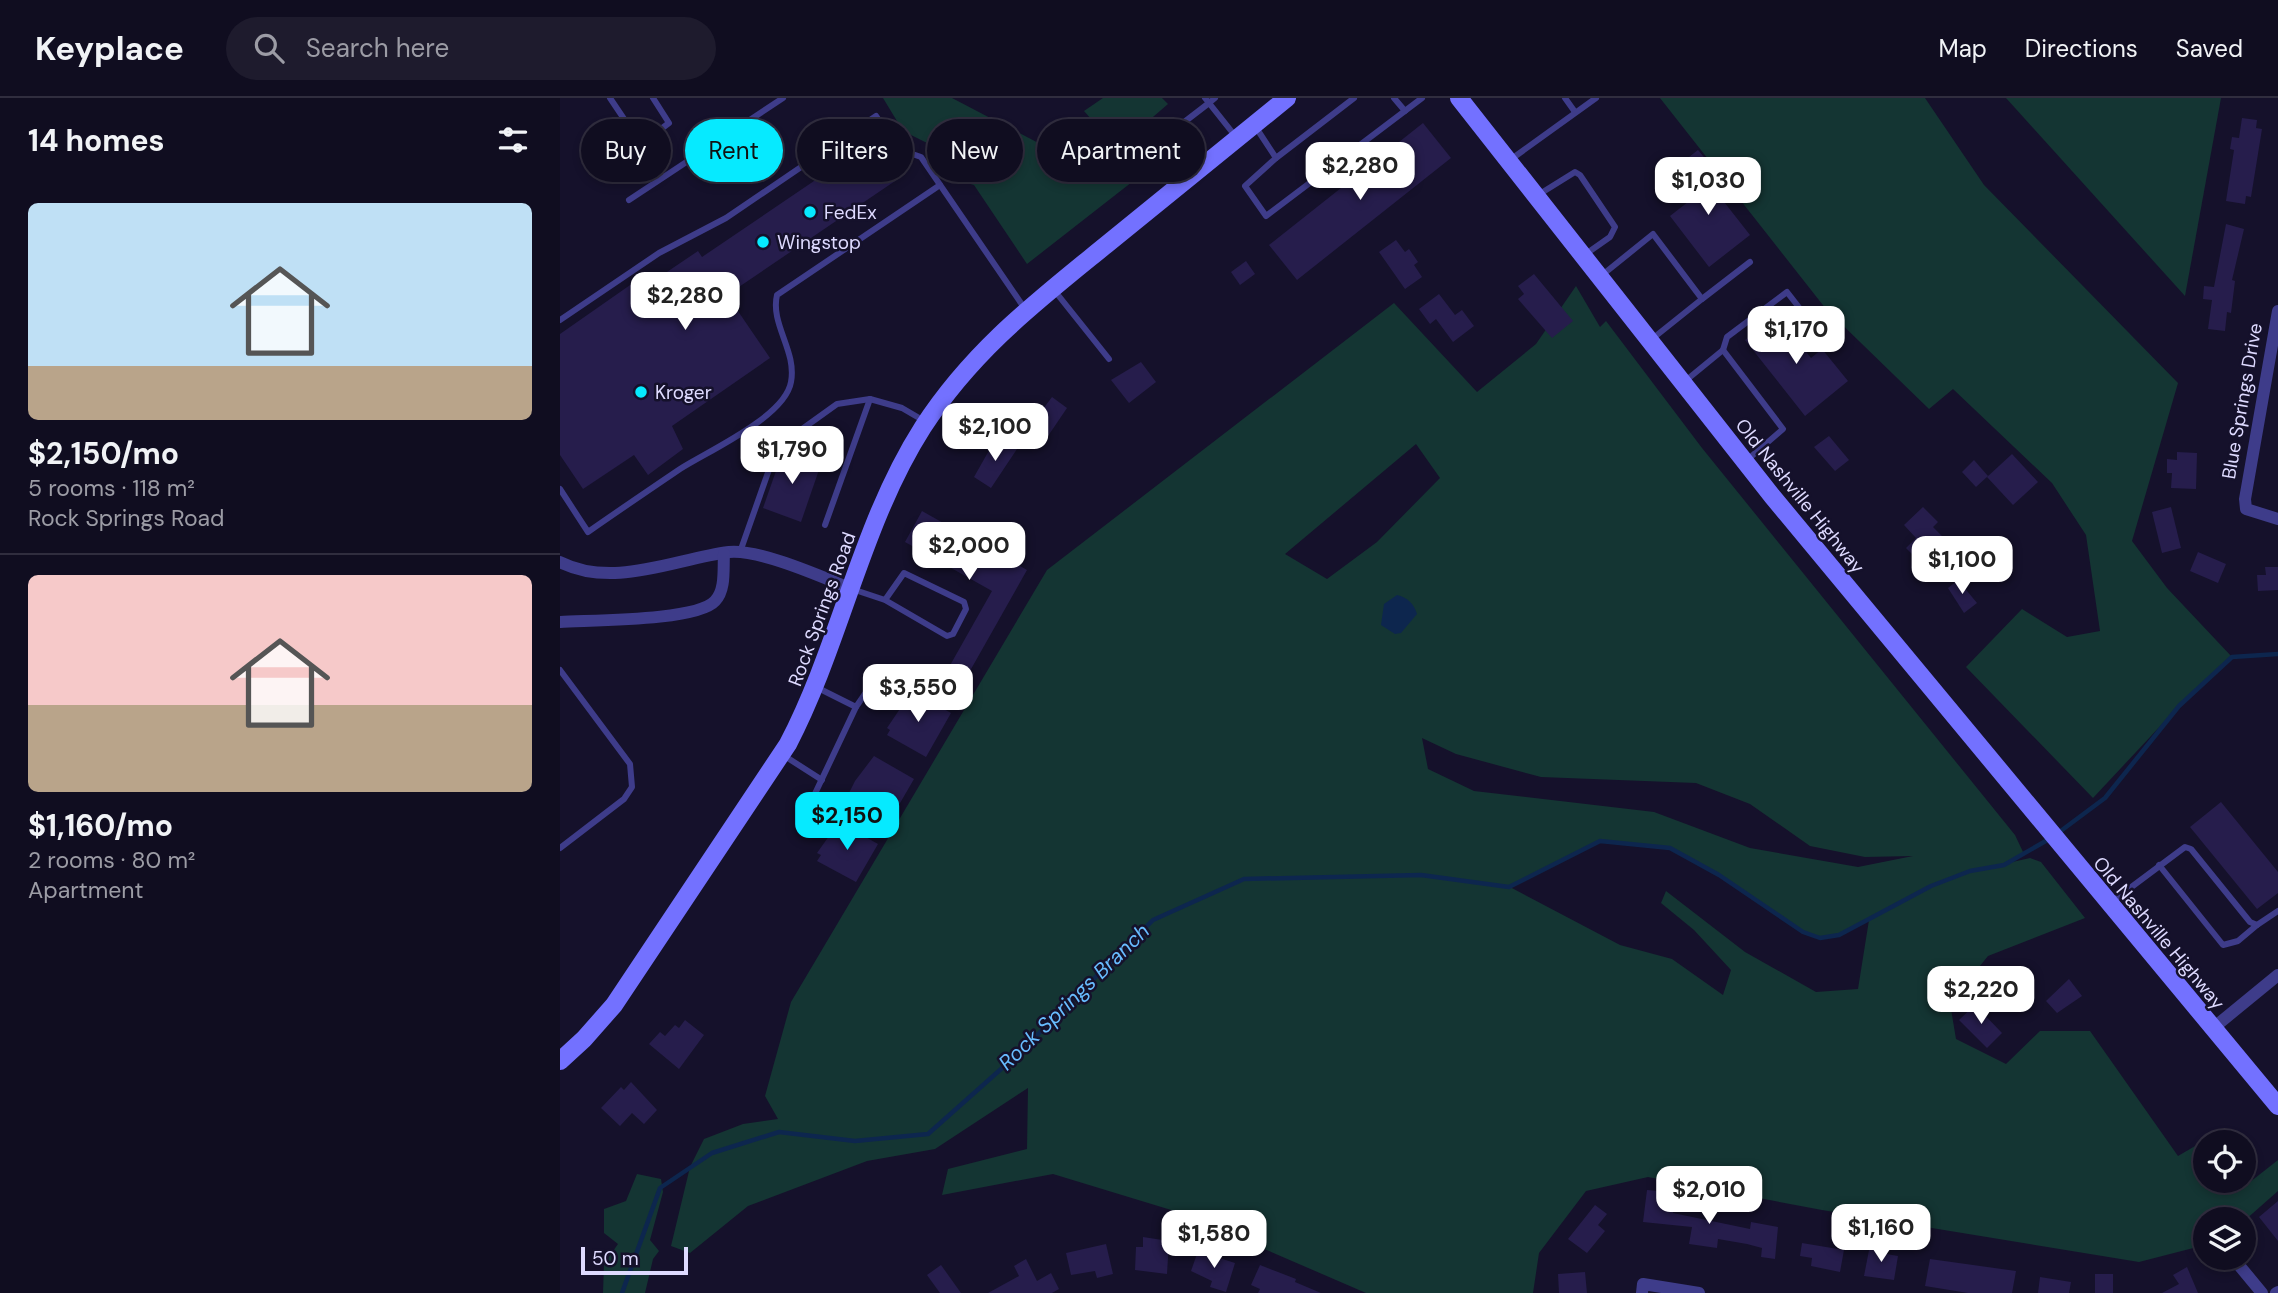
<!DOCTYPE html>
<html lang="en">
<head>
<meta charset="utf-8">
<style>
	body { margin:0; font-family:"DM Sans",sans-serif; background:#1e1b2d; color:#f1f3f6; height:100vh; display:flex; flex-direction:column; font-size:26px; white-space:nowrap }
	* { box-sizing:border-box; margin:0 }
	p { font-size:23px; color:#9c9ca5 }
	.icon { flex:none; width:38px; height:38px; fill:none; stroke:currentColor; stroke-width:2; stroke-linecap:round; stroke-linejoin:round }
	.map { position:relative; flex:1; overflow:hidden }
	.side { display:flex; flex-direction:column; background:#100d20; width:560px }
	.side>* { flex:none }
	.hud { position:absolute; left:21px; top:21px; width:665px; height:63px; display:flex; gap:14px }
	.fabs { position:absolute; left:1633px; top:1032px; display:grid; gap:14px }
	.fabs a { display:grid; place-items:center; width:63px; height:63px; border-radius:50%; background:#100d20; box-shadow:0 4px 10px #0003,0 0 0 2px #302d3e; font-size:35px }
	.scale { position:absolute; left:21px; bottom:18px; width:107px; box-sizing:border-box; padding-left:7px; border:4px solid #dedaff; border-top:0; font-size:19px; line-height:24px; white-space:nowrap; color:#dedaff; -webkit-text-stroke:5px #15112b; paint-order:stroke }
	.price { position:absolute; translate:-50% -60px; padding:0 16px; border-radius:14px; background:#fff; color:#222; font-size:23px; line-height:46px; filter:drop-shadow(0 2px 4px #0008) }
	.price::after { content:''; position:absolute; left:50%; top:42px; width:21px; height:16px; margin-left:-10px; background:inherit; clip-path:polygon(0 0,100% 0,50% 100%) }
	.price.on { background:#06eaff; color:#111 }
	ul { padding:0; list-style:none }
	li { display:grid; align-content:center; gap:14px; height:371px; padding:0 28px }
	li+li { border-top:2px solid #302d3e }
	li span { display:grid; place-items:center; height:217px; border-radius:10px; color:#555 }
	li>.icon { margin-inline-start:auto }
	span .icon { width:126px; height:126px; fill:#fffc; stroke-width:1 }
	li b { font-size:30px }
	h2 { display:flex; justify-content:space-between; align-items:center; height:84px; padding:0 28px; font-size:30px }
	.chip { padding:0 24px; border-radius:32px; background:#100d20; box-shadow:0 4px 10px #0003,0 0 0 2px #302d3e; font-size:24px; line-height:63px }
	.chip.on { background:#06eaff; color:#111 }
	header { display:flex; align-items:center; gap:42px; box-sizing:border-box; height:98px; padding:0 35px; background:#100d20; border-bottom:2px solid #302d3e }
	header strong { font-size:33px }
	nav { display:flex; gap:38px; margin-inline-start:auto; font-size:24px }
	.search { width:490px; height:63px; background:#1e1b2d; display:flex; align-items:center; gap:18px; box-sizing:border-box; padding:0 24px; border-radius:38px; color:#9c9ca5; font-size:26px }
	main { display:flex; flex:1; min-height:0 }
	.map>svg:first-child { display:block }
</style>
</head>
<body>
<header>
<strong>Keyplace</strong>
<div class="search"><svg class="icon" aria-label="search" viewBox="0 0 24 24"><circle cx="10" cy="10" r="6"/><path d="M15 15l6 6"/></svg>Search here</div>
<nav><a>Map</a><a>Directions</a><a>Saved</a></nav>
</header>
<main>
<section class="side">
<h2>14 homes<svg class="icon" aria-label="filters" viewBox="0 0 24 24"><path d="M4 7h16M4 17h16"/><circle cx="9" cy="7" r="2"/><circle cx="15" cy="17" r="2"/></svg></h2>
<ul>
<li><span style="background:linear-gradient(#bfe0f5 75%,#b9a48a 0)"><svg class="icon" aria-label="home" viewBox="0 0 24 24"><path d="M3 11l9-7 9 7M6 9v11h12V9"/></svg></span><div><b>$2,150/mo</b><p>5 rooms · 118 m²</p><p>Rock Springs Road</p></div></li>
<li><span style="background:linear-gradient(#f6c9c9 60%,#b9a48a 0)"><svg class="icon" aria-label="home" viewBox="0 0 24 24"><path d="M3 11l9-7 9 7M6 9v11h12V9"/></svg></span><div><b>$1,160/mo</b><p>2 rooms · 80 m²</p><p>Apartment</p></div></li>
</ul>
</section>
<div class="map">
<svg width="1718" height="1195" viewBox="0 0 1718 1195">
	<rect width="100%" height="100%" fill="#15112b"/>
	<g fill="#143533" fill-rule="evenodd">
		<polygon points="323,0 392,0 509,61 550,79 572,84 467,166 414,87 400,83 375,49 343,33"/>
		<polygon points="543,0 602,0 608,6 557,50 524,13"/>
		<polygon points="1100,0 1365,0 1424,87 1618,285 1572,443 1607,490 1672,559 1619,608 1533,700 1406,569 1462,511 1507,539 1540,533 1526,437 1492,385 1393,291 1369,311 1266,211"/>
		<polygon points="1446,0 1661,0 1625,198"/>
		<path d="M1016 188 1040 229 1046 223 1142 350 1455 737 1464 756 1448 765 1470 760 1481 764 1525 820 1428 858 1390 905 1396 941 1446 966 1480 933H1530L1618 1058 1642 1044 1645 1083H1668L1676 1095 1718 1062V1093L1684 1123 1645 1122V1147L1579 1164 1262 1112 1088 1079 1026 1093 979 1155 973 1195H806L621 1115 493 1076 382 1097 388 1071 467 1051 468 990 375 1051 307 1063 188 1108 130 1155 111 1148 130 1069 144 1041 183 1026 218 1021 205 998 231 904 487 472 834 205 917 294 976 246ZM856 346 880 380 817 444 767 481 725 456ZM862 640 896 656 981 679 1136 685 1190 706 1250 748 1305 759 1353 758 1298 769 1190 750 1094 714 914 693 868 671ZM1040 743 1110 750 1159 777 1243 834 1260 840 1279 837 1309 822 1298 891 1256 894 1185 854 1106 793 1101 805 1134 832 1171 872 1163 897 1112 861 1060 847 950 789Z"/>
		<polygon points="77,1076 101,1081 103,1094 90,1142 99,1153 93,1161 85,1195 43,1195 44,1166 58,1146 44,1135 44,1111 66,1103"/>
	</g>
	<path fill="#0d264e" d="M837 497C847 499 854 506 857 516L841 535 835 536 821 527 824 506Z"/>
	<g fill="none" stroke-linecap="round" stroke-linejoin="round">
		<g stroke="#0d264e" stroke-width="4.5">
			<polyline points="1498,735 1545,700 1619,608 1672,559 1718,556"/>
			<polyline points="62,1195 100,1090 152,1055 219,1034 295,1043 368,1036 458,956 593,822 684,781 861,777 949,789 1040,743 1110,750 1159,777 1243,834 1260,840 1279,837 1371,788 1410,773 1444,767 1491,740"/>
		</g>
	</g>
	<g fill="#261d4c">
		<polygon points="1682,20 1697,22 1696,30 1702,31 1691,99 1686,98 1685,106 1666,103 1674,52 1670,51 1672,39 1679,40"/>
		<polygon points="863,25 891,60 737,182 709,147"/>
		<polygon points="313,43 338,81 167,197 210,260 112,328 123,351 88,377 74,357 23,391 0,357 0,236 73,185 75,188 94,175 98,180 138,153 142,159"/>
		<polygon points="1138,52 1148,64 1139,72 1190,137 1149,169 1110,118 1142,93 1120,66"/>
		<polygon points="1666,126 1684,131 1672,182 1675,183 1671,215 1667,214 1665,233 1648,231 1652,202 1643,201 1644,188 1654,189"/>
		<polygon points="836,142 845,154 849,151 858,164 854,167 862,179 845,191 819,154"/>
		<polygon points="686,163 695,176 680,187 671,174"/>
		<polygon points="974,176 1013,223 992,240 958,201 964,196 958,188"/>
		<polygon points="879,196 895,217 902,212 914,228 893,244 876,221 870,226 859,211"/>
		<polygon points="1217,217 1251,260 1262,251 1288,283 1245,318 1185,242"/>
		<polygon points="581,264 596,284 569,305 551,282"/>
		<polygon points="492,299 507,310 488,338 471,327"/>
		<polygon points="1269,338 1289,362 1275,373 1254,349"/>
		<polygon points="441,341 457,351 431,390 414,379 431,349 434,351"/>
		<polygon points="223,353 261,366 241,424 203,410"/>
		<polygon points="1617,354 1637,355 1636,391 1611,390 1612,375 1607,375 1607,361 1617,362"/>
		<polygon points="1452,356 1478,384 1453,407 1427,379"/>
		<polygon points="1414,362 1428,378 1416,389 1402,374"/>
		<polygon points="1363,409 1378,424 1373,429 1386,442 1365,462 1360,457 1356,460 1346,450 1356,440 1344,427"/>
		<polygon points="1611,409 1621,450 1602,455 1592,414"/>
		<polygon points="362,413 467,472 402,587 384,578 432,493 345,444"/>
		<polygon points="1638,454 1666,466 1658,485 1630,473"/>
		<polygon points="1705,469 1718,469 1718,492 1698,493 1697,477 1706,477"/>
		<polygon points="1398,482 1417,505 1404,515 1388,490"/>
		<polygon points="352,593 391,615 366,659 327,637 330,632 327,630"/>
		<polygon points="314,658 354,681 329,724 289,702 292,697 289,695 295,683"/>
		<polygon points="1661,704 1718,774 1718,795 1697,811 1630,729"/>
		<polygon points="279,724 318,746 296,784 257,763 261,757 257,755"/>
		<polygon points="1509,881 1522,898 1497,915 1486,903"/>
		<polygon points="1415,907 1442,935 1427,950 1399,922"/>
		<polygon points="125,922 144,937 119,971 89,946 100,934 105,938 115,927 119,930"/>
		<polygon points="71,984 97,1012 84,1026 72,1015 60,1028 41,1010 61,989 64,992"/>
		<polygon points="1087,1092 1110,1094 1110,1102 1115,1102 1113,1115 1190,1131 1191,1124 1218,1129 1215,1161 1201,1159 1202,1150 1187,1146 1158,1141 1157,1150 1129,1146 1132,1129 1083,1124"/>
		<polygon points="1718,1103 1718,1143 1699,1119"/>
		<polygon points="1035,1107 1047,1116 1038,1127 1045,1133 1027,1155 1008,1141"/>
		<polygon points="583,1139 609,1143 607,1176 575,1172 576,1149 583,1149"/>
		<polygon points="1242,1145 1284,1152 1280,1174 1251,1168 1252,1160 1240,1158"/>
		<polygon points="546,1146 553,1176 537,1180 535,1173 511,1177 506,1155"/>
		<polygon points="1310,1147 1322,1149 1321,1155 1338,1158 1334,1182 1304,1178"/>
		<polygon points="638,1153 675,1165 666,1194 650,1189 652,1183 631,1173"/>
		<polygon points="466,1161 477,1183 491,1175 499,1191 492,1195 428,1195 459,1178 454,1168"/>
		<polygon points="1370,1161 1456,1173 1452,1195 1408,1195 1365,1188"/>
		<polygon points="381,1167 401,1195 380,1195 367,1177"/>
		<polygon points="700,1167 736,1181 735,1184 761,1195 698,1195 700,1191 691,1187"/>
		<polygon points="1627,1169 1638,1195 1602,1195 1619,1186 1613,1177"/>
		<polygon points="1025,1174 1027,1195 999,1195 998,1176"/>
		<rect x="1535" y="1176" width="18" height="19"/>
		<polygon points="1480,1179 1511,1184 1509,1195 1478,1195"/>
	</g>
	<g fill="none" stroke-linecap="round" stroke-linejoin="round">
		<g stroke="#3e3c8a" stroke-width="6">
			<polyline points="50,0 103,79"/>
			<polyline points="645,0 649,5 655,0"/>
			<polyline points="834,0 845,13"/>
			<polyline points="1005,0 1015,14"/>
			<polyline points="695,28 716,60 685,88 706,118 862,0"/>
			<polyline points="610,35 649,5 676,39"/>
			<polyline points="81,46 109,25 93,0"/>
			<polyline points="716,60 794,0"/>
			<polyline points="950,62 1036,0"/>
			<polyline points="978,97 1015,74 1020,77 1055,129 1050,139 1023,158"/>
			<polyline points="69,102 223,0"/>
			<polyline points="1041,178 1093,136 1142,201 1092,241"/>
			<polyline points="494,192 549,261"/>
			<polyline points="1142,201 1190,164"/>
			<polyline points="0,222 99,155 166,120 316,18 338,51 361,59 465,211"/>
			<polyline points="1163,252 1223,331 1186,363"/>
			<polyline points="1124,284 1163,252 1167,239 1227,194 1269,248"/>
			<path d="M0 391 28 434C58 413 89 392 120 371 148 353 225 319 231 284 237 253 210 226 217 197L380 87"/>
			<polyline points="265,427 310,301 342,310 366,324"/>
			<polyline points="180,454 217,349 277,306 310,301"/>
			<polyline points="292,491 325,502 387,538 393,536 406,511 404,504 344,475 325,502"/>
			<polyline points="0,572 70,666 72,689 64,701 0,750"/>
			<polyline points="256,589 296,609 313,584"/>
			<polyline points="223,657 262,682"/>
			<polyline points="243,721 296,609"/>
			<polyline points="1599,767 1663,847 1678,843 1697,827"/>
			<polyline points="1550,805 1625,749 1631,751 1690,824 1697,827 1718,813"/>
		</g>
		<g stroke="#3e3c8a" stroke-width="12">
			<polyline points="1718,213 1685,401 1686,411 1718,421"/>
			<path d="M0 464C54 491 114 461 169 454 200 451 262 479 292 491"/>
			<path d="M0 524C31 522 137 523 155 503 166 492 163 470 164 456"/>
			<polyline points="1652,931 1718,877"/>
			<polyline points="1673,1160 1702,1195"/>
			<polyline points="1082,1195 1083,1186 1139,1195"/>
			<polyline points="1716,1195 1718,1194"/>
		</g>
		<g stroke="#7371ff" stroke-width="18">
			<polyline points="899,0 1212,398 1718,1008"/>
			<path d="M0 963 24 941 54 907 228 646C281 544 301 426 363 329 413 252 476 204 546 147 607 98 667 49 727 0"/>
		</g>
	</g>
	<g fill="#06eaff" stroke="#15112b" stroke-width="2.5">
		<circle cx="250" cy="114" r="7"/>
		<circle cx="203" cy="144" r="7"/>
		<circle cx="81" cy="294" r="7"/>
	</g>
	<g text-anchor="middle" dominant-baseline="central" stroke-width="5" stroke-linejoin="round" paint-order="stroke">
		<g font-size="19" fill="#dedaff" stroke="#15112b" text-anchor="start">
			<text x="264" y="114">FedEx</text>
			<text x="217" y="144">Wingstop</text>
			<text x="95" y="294">Kroger</text>
		</g>
		<g font-size="19" fill="#dedaff" stroke="#15112b">
			<text transform="translate(1682 303) rotate(-80)">Blue Springs Drive</text>
			<text transform="translate(1240 398) rotate(51)">Old Nashville Highway</text>
			<text transform="translate(262 511) rotate(-70)">Rock Springs Road</text>
			<text transform="translate(1599 835) rotate(50)">Old Nashville Highway</text>
		</g>
		<g font-size="21" font-style="italic" fill="#68bcff" stroke="#15112b">
			<text transform="translate(514 899) rotate(-44)">Rock Springs Branch</text>
		</g>
	</g>
</svg>
<div class="fabs">
<a><svg class="icon" aria-label="locate" viewBox="0 0 24 24"><circle cx="12" cy="12" r="6"/><path d="M12 2v4M12 18v4M2 12h4M18 12h4"/></svg></a>
<a><svg class="icon" aria-label="layers" viewBox="0 0 24 24"><path d="M12 4l9 5-9 5-9-5zM3 14l9 5 9-5"/></svg></a>
</div>
<div class="scale">50 m</div>
<b class="price" style="left:800px;top:104px">$2,280</b>
<b class="price" style="left:1148px;top:119px">$1,030</b>
<b class="price" style="left:125px;top:234px">$2,280</b>
<b class="price" style="left:1236px;top:268px">$1,170</b>
<b class="price" style="left:435px;top:365px">$2,100</b>
<b class="price" style="left:232px;top:388px">$1,790</b>
<b class="price" style="left:409px;top:484px">$2,000</b>
<b class="price" style="left:1402px;top:498px">$1,100</b>
<b class="price" style="left:358px;top:626px">$3,550</b>
<b class="price on" style="left:287px;top:754px">$2,150</b>
<b class="price" style="left:1421px;top:928px">$2,220</b>
<b class="price" style="left:1149px;top:1128px">$2,010</b>
<b class="price" style="left:1321px;top:1166px">$1,160</b>
<b class="price" style="left:654px;top:1172px">$1,580</b>
<div class="hud">
<a class="chip">Buy</a>
<a class="chip on">Rent</a>
<a class="chip">Filters</a>
<a class="chip">New</a>
<a class="chip">Apartment</a>
</div>
</div>
</main>
</body>
</html>
